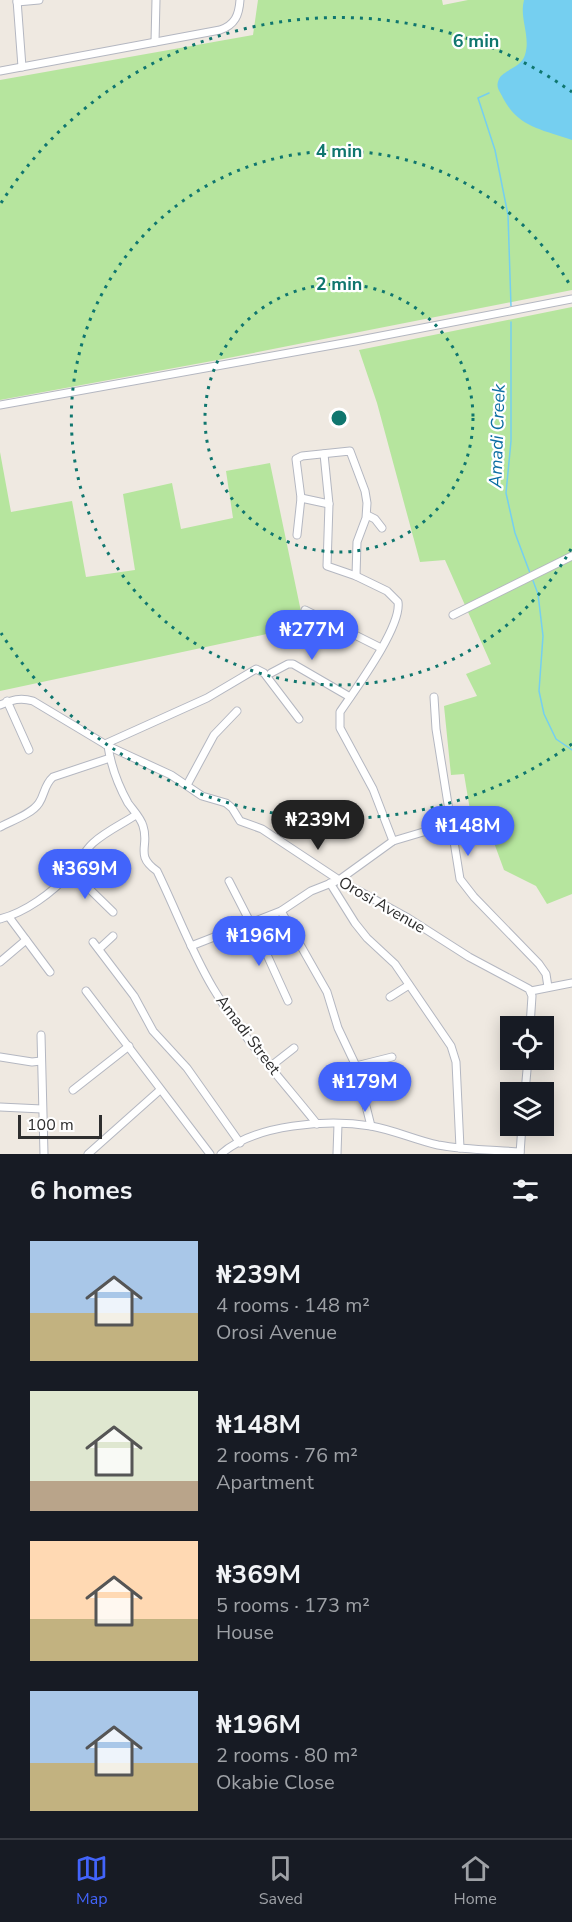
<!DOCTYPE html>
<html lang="en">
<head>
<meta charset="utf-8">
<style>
	body { margin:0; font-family:"Nunito Sans",sans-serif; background:#242831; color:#f1f3f6; height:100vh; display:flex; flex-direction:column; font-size:22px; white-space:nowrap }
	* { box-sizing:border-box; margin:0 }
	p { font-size:20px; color:#9ea1a6 }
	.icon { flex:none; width:33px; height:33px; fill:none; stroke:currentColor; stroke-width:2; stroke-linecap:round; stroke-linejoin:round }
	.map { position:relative; height:1154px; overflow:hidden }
	.details { display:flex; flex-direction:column; background:#171b24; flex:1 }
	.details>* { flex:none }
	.fabs { position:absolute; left:500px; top:1016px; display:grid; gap:12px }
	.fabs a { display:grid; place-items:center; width:54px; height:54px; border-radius:0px; background:#171b24; box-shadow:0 3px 15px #0003; font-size:30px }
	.scale { position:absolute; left:18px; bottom:15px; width:84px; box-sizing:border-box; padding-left:6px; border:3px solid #2e2e2e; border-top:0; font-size:16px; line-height:21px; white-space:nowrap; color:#2e2e2e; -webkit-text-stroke:4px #fff; paint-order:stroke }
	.price { position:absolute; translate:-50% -51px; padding:0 14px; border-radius:21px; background:#4264fb; color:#fff; font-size:20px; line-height:39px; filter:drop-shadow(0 2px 3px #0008) }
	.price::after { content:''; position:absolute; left:50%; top:36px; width:18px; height:14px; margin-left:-9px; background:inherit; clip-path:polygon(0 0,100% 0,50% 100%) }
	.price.on { background:#222; color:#fff }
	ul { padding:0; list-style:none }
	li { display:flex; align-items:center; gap:18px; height:150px; padding:0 30px }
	li span { display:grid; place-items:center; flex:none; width:168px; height:120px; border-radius:0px; color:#555 }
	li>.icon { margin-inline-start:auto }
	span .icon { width:72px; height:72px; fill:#fffc; stroke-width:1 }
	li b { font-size:26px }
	h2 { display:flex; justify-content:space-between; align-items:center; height:72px; padding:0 30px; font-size:26px }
	.tabs { display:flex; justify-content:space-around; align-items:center; height:84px; border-top:2px solid #363941; background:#171b24; font-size:16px; color:#9ea1a6 }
	.tabs a { display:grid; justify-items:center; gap:3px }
	.tabs .on { color:#4264fb }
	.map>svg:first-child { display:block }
</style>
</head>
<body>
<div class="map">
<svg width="572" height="1154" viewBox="0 0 572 1154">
	<rect width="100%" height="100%" fill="#efe9e1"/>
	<g fill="#b6e59e">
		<polygon points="258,0 442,0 443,5 468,0 572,0 572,290 223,359 0,400 0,80 253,35"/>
		<polygon points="572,307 572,894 547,904 536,886 504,870 493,840 474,834 464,774 451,775 444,706 477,696 466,674 491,664 445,560 420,562 377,403 359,350"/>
		<polygon points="0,452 11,512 72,501 86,577 135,570 123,494 172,483 181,529 233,518 226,471 270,463 304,626 0,691"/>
	</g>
	<path fill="#75cff0" d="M524 0H572V140C542 129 519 128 503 98 500 91 495 88 499 79 503 70 521 68 525 55 531 36 519 18 524 0Z"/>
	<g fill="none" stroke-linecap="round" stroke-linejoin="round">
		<g stroke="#75cff0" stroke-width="1.5">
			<polyline points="489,93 478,98 495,150 508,215 511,306"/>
			<polyline points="511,322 511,441 506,493 515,533 530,573"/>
			<polyline points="532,578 538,594 543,636 539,691 544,714 556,739 572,750"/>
		</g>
		<defs>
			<g id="minor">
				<polyline points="17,0 22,67"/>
				<polyline points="17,2 39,0"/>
				<polyline points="155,42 156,0"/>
				<path d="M0 71 220 30C235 25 239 15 240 0"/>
				<polyline points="0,405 355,341 572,299"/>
				<path d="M324 454 329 504 327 566 356 576 387 591 398 602C402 627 354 691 340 712V728L373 789 393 841"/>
				<polyline points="301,498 329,504"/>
				<polyline points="367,515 375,519 382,528"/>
				<polyline points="297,535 301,498 296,459 302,456 350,451 365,491 367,503 366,518 357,542 356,576"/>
				<polyline points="305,610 381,648"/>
				<polyline points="453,615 572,556"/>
				<polyline points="271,673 288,664 293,664 350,697"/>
				<polyline points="434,697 436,729 460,879 474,897 539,964 546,974 548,987"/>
				<polyline points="7,701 29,750"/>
				<path d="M0 705C12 700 20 697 33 701L108 746 171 775 202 796 226 803 232 808 240 821 262 829 339 880 408 918 469 957 529 989 532 996 530 1026"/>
				<polyline points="105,744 207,698 256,669 264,673 299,719"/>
				<path d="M108 746C111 766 118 785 128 803 133 810 141 818 143 826 150 846 134 855 157 871 176 910 191 951 213 988 242 1037 282 1080 317 1124"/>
				<polyline points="187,785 214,735 237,711"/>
				<path d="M0 827C11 821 32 814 39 803 45 794 44 785 53 777L110 758"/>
				<polyline points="72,872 113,912"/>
				<polyline points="229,881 268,957 288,1001"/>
				<polyline points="330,883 355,923 367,938 395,964 451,1046 456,1062 460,1148"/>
				<polyline points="281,911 327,992 338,1028 356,1066 371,1126"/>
				<polyline points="9,917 50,972"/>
				<path d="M0 919C26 912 52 893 70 873 79 864 83 852 93 843 105 832 122 824 136 815"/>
				<polyline points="93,942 134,996 153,1031 187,1068 240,1143"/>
				<polyline points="191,946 281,911 311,891 339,880 393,841 430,830 451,831"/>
				<polyline points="99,949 113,936"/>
				<polyline points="0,962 26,940"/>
				<polyline points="86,991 210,1154"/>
				<polyline points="531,991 572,983"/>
				<polyline points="390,997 409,985"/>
				<polyline points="41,1035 44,1154"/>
				<polyline points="0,1057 32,1062 41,1061"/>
				<polyline points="271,1066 294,1048"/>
				<polyline points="356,1066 392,1057"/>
				<polyline points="73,1090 129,1046"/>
				<polyline points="525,1092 528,1059"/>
				<polyline points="0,1107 42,1109"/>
				<polyline points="88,1154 160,1090"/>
				<path d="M221 1154C255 1124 328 1119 371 1126 394 1130 415 1140 438 1145 465 1150 493 1150 520 1152"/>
				<polyline points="337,1154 338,1124"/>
				<polyline points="520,1154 522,1125"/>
			</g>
		</defs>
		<use href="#minor" stroke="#b4b7c1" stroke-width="9"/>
		<use href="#minor" stroke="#fff" stroke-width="7"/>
	</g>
	<g fill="none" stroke="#0f766e" stroke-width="3" stroke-dasharray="3 6">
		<circle cx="339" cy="418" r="134"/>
		<path d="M571 549A267 267 0 1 1 571 287"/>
		<path d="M572 744A401 401 0 0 1 1 633M1 203A401 401 0 0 1 572 92"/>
	</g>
	<g text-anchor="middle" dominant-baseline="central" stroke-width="4.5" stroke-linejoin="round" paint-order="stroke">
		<g font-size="16" fill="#2e2e2e" stroke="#fff">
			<text transform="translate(382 905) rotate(30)">Orosi Avenue</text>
			<text transform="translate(248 1035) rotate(53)">Amadi Street</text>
		</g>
		<g font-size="18" font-style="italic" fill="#0d6fa3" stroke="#fff">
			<text transform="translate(497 436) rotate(-88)">Amadi Creek</text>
		</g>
	</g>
	<circle cx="339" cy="418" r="9" fill="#0f766e" stroke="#fff" stroke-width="3"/>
	<g font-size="18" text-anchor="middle" font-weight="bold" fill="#0f766e" stroke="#fff" stroke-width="4.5" stroke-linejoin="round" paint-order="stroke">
		<text x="476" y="47">6 min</text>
		<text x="339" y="157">4 min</text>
		<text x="339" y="290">2 min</text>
	</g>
</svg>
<div class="fabs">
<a><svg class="icon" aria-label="locate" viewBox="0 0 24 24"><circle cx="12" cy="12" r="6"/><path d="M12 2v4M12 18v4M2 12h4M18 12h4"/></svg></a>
<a><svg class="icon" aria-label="layers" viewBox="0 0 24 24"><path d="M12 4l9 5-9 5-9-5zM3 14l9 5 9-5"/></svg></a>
</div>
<div class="scale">100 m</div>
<b class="price" style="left:312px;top:661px">₦277M</b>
<b class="price on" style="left:318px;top:851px">₦239M</b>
<b class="price" style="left:468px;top:857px">₦148M</b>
<b class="price" style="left:85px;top:900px">₦369M</b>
<b class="price" style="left:259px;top:967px">₦196M</b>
<b class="price" style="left:365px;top:1113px">₦179M</b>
</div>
<section class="details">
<h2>6 homes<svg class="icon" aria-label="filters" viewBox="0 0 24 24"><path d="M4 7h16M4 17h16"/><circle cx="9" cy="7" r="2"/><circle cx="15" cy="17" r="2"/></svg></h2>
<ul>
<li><span style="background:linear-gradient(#a9c7e8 60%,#c2b280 0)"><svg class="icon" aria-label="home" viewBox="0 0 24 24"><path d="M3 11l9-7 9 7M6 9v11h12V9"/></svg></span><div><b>₦239M</b><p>4 rooms · 148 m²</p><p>Orosi Avenue</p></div></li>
<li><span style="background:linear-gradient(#dfe7d0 75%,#b9a48a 0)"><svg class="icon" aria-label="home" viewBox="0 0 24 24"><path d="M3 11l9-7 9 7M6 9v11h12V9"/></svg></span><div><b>₦148M</b><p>2 rooms · 76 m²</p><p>Apartment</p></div></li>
<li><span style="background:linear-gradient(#ffd9b3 65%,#c2b280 0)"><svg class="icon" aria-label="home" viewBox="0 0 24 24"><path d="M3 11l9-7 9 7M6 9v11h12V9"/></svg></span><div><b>₦369M</b><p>5 rooms · 173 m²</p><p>House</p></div></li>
<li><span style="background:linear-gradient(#a9c7e8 60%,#c2b280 0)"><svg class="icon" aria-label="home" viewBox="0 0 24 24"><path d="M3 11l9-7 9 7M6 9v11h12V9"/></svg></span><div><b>₦196M</b><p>2 rooms · 80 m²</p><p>Okabie Close</p></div></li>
</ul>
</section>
<nav class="tabs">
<a class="on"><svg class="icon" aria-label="map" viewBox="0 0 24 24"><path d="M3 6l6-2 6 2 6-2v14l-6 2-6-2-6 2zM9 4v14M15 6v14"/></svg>Map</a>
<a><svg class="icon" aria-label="saved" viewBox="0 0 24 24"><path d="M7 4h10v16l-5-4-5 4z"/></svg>Saved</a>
<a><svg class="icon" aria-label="home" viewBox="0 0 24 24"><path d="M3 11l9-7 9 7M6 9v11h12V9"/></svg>Home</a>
</nav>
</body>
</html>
